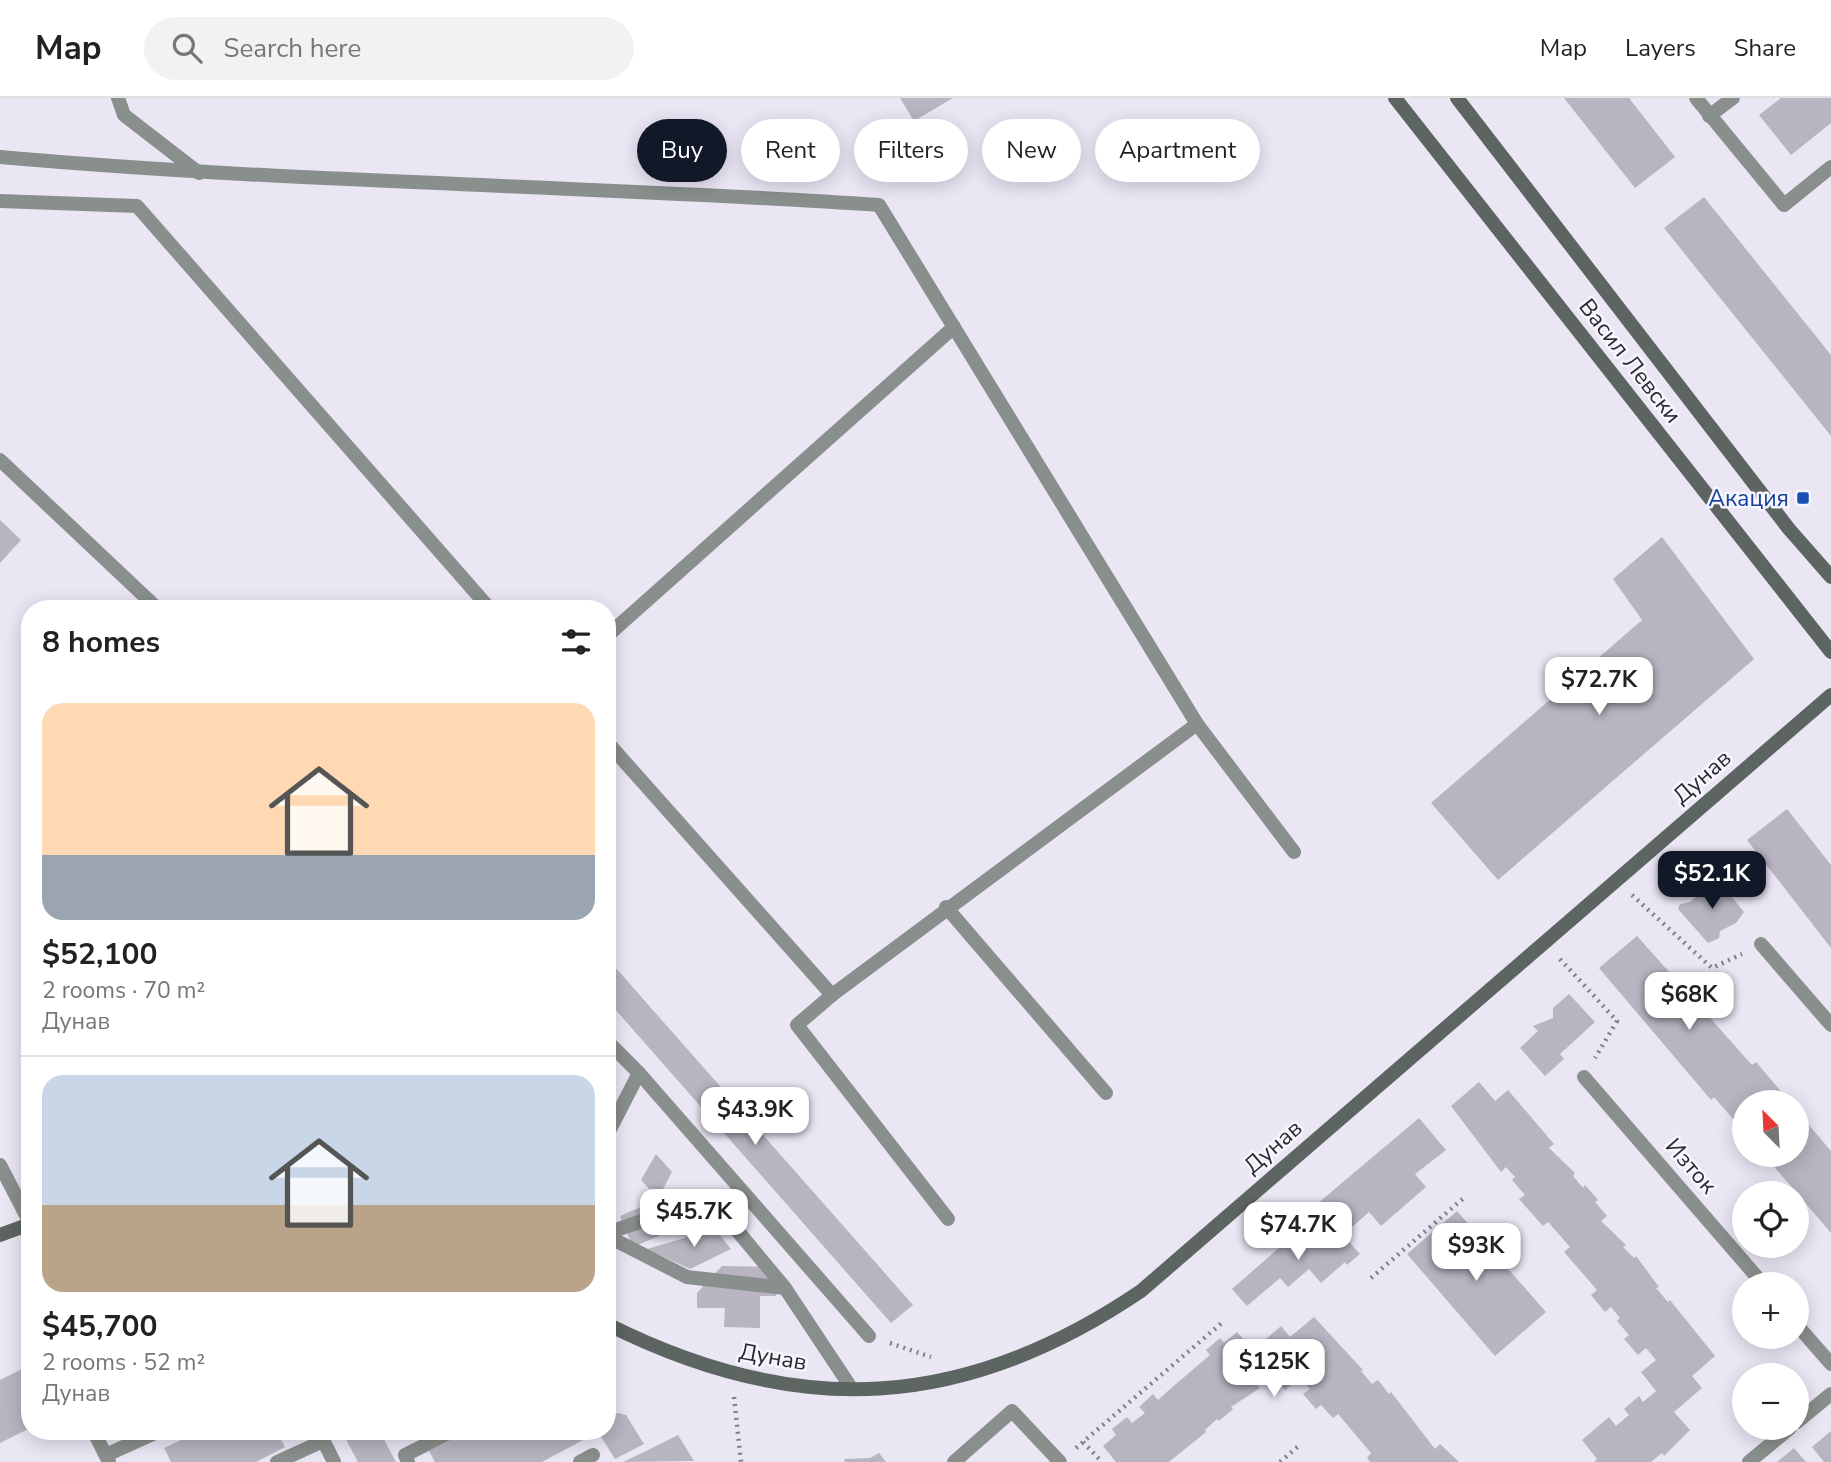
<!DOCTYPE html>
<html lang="en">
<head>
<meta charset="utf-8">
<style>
	body { margin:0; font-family:"Nunito Sans",sans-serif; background:#f2f2f2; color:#222; height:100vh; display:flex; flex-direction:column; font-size:26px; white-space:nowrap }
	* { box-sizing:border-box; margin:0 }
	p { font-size:23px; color:#767676 }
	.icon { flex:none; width:38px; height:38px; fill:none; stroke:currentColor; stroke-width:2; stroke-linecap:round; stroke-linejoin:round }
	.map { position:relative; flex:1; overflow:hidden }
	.drawer { position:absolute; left:21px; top:502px; width:595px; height:840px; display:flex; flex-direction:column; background:#fff; border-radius:28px; box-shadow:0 4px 18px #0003 }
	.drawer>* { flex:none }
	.banner { position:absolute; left:637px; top:21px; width:665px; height:63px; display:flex; gap:14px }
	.needle { width:46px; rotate:336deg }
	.tools { position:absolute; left:1732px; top:992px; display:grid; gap:14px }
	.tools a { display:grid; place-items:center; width:77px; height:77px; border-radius:50%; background:#fff; box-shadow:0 4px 18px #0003; font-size:35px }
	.price { position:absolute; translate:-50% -60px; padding:0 16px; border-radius:14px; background:#fff; color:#222; font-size:23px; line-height:46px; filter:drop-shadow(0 2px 4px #0008) }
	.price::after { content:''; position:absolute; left:50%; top:42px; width:21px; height:16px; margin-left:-10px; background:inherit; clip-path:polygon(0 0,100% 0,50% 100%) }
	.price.on { background:#111827; color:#fff }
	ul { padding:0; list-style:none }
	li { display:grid; align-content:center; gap:14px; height:371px; padding:0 21px }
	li+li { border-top:2px solid #e0e0e0 }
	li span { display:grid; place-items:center; height:217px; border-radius:21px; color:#555 }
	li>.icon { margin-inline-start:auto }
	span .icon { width:126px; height:126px; fill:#fffc; stroke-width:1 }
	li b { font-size:30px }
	h2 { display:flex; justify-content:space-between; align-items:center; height:84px; padding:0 21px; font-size:30px }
	.tag { padding:0 24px; border-radius:32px; background:#fff; box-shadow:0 4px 18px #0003; font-size:24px; line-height:63px }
	.tag.on { background:#111827; color:#fff }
	header { display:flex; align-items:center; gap:42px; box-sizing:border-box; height:98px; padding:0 35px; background:#fff; border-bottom:2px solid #e0e0e0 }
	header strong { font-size:33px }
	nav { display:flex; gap:38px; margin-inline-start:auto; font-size:24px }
	.search { width:490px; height:63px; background:#f2f2f2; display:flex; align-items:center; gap:18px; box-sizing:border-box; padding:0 24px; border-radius:38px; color:#767676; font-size:26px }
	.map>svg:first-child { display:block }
</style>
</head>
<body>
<header>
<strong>Map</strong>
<div class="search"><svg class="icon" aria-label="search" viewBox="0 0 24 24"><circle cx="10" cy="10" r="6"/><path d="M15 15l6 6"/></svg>Search here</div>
<nav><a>Map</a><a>Layers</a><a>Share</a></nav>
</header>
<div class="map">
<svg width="1831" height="1364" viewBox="0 0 1831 1364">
	<rect width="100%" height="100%" fill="#ebe6f4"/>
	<g fill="#b8b4c1">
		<polygon points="900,0 953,0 914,23"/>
		<polygon points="1564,0 1629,0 1675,59 1635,90"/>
		<polygon points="1781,0 1831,0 1831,25 1791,57 1759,17"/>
		<polygon points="1704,99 1831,257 1831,338 1664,130"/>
		<polygon points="0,422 21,442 0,465"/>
		<polygon points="1662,439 1754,561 1498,782 1431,705 1642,522 1613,481"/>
		<polygon points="1787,711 1831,767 1831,850 1747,742"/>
		<polygon points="1710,780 1718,782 1744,814 1736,825 1720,833 1719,840 1708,845 1678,811 1680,806 1690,804 1706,790"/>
		<polygon points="1637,838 1752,967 1756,964 1790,1004 1745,1004 1745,1035 1714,999 1711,1002 1599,870"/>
		<polygon points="607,860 913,1207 891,1225 607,902"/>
		<polygon points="1569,896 1595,924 1560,956 1564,961 1545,978 1520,950 1538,933 1533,928 1553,920 1553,910"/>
		<polygon points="1479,984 1495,1003 1508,992 1554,1046 1549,1050 1575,1075 1573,1078 1583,1090 1585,1087 1598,1102 1595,1104 1607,1118 1601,1123 1626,1147 1623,1149 1634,1160 1636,1158 1659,1189 1656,1190 1668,1204 1670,1202 1715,1258 1692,1278 1702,1290 1674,1314 1690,1332 1664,1358 1662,1355 1651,1364 1594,1364 1597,1361 1582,1342 1609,1319 1616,1328 1629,1317 1624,1311 1639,1298 1643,1304 1656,1293 1641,1274 1656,1262 1646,1250 1638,1257 1624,1241 1629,1237 1617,1223 1620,1220 1611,1209 1605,1214 1591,1197 1597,1192 1564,1154 1570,1149 1548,1124 1543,1128 1519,1101 1525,1097 1512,1082 1515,1079 1506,1069 1501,1074 1451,1008"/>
		<polygon points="1797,1013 1831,1053 1831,1135 1764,1057 1797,1057"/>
		<polygon points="1419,1020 1446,1052 1415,1076 1426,1089 1381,1128 1369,1114 1343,1137 1317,1106"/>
		<polygon points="656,1056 672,1074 663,1091 653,1095 641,1082"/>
		<polygon points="650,1105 663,1136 633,1149 620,1118"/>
		<polygon points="1457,1113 1546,1214 1495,1258 1407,1156"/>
		<polygon points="1312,1121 1333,1145 1343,1137 1360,1156 1347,1167 1345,1164 1321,1185 1309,1171 1288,1189 1280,1180 1247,1208 1232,1191"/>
		<polygon points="715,1131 731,1151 690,1171 647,1151"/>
		<polygon points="722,1168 776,1169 776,1198 760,1198 760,1230 724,1229 725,1210 697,1210 697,1195"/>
		<polygon points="1314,1219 1363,1272 1361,1273 1372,1286 1378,1282 1389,1296 1391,1294 1435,1351 1440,1346 1459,1364 1370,1364 1367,1360 1371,1355 1338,1316 1333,1320 1321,1307 1316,1311 1303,1296 1310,1291 1300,1280 1285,1292 1272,1276 1258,1287 1260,1290 1231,1309 1233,1311 1219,1323 1217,1321 1205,1332 1206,1334 1169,1364 1116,1364 1103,1348 1116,1337 1112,1331 1127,1319 1132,1325 1145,1315 1139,1309 1153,1296 1158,1302 1169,1292 1210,1257 1206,1252 1220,1240 1224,1245 1237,1234 1253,1252 1281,1228 1290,1239"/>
		<polygon points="28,1268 30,1330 0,1345 0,1282"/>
		<polygon points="618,1315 626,1317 644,1346 615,1361 598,1334 542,1364 435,1364 429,1353 467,1334 607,1334 607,1321"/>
		<polygon points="1831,1333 1831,1364 1824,1364 1812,1349"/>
		<polygon points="198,1334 277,1334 285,1349 256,1364 171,1364 164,1350"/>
		<polygon points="342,1334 380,1334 396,1364 358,1364"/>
		<polygon points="678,1337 694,1363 623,1364 640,1356"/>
		<polygon points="1794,1350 1806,1364 1777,1364"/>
		<polygon points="879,1355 886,1364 845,1364 844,1361 870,1360"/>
	</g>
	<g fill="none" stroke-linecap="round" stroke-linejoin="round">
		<g stroke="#827f89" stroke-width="4.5" stroke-dasharray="2 5" stroke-linecap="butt">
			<polyline points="1632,797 1712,870 1742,856"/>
			<polyline points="1560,861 1617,923 1595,960"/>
			<polyline points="1371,1180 1466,1098"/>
			<polyline points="890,1245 931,1259"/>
			<polyline points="734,1299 741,1364"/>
			<polyline points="1083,1344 1102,1364"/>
			<polyline points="1076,1350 1224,1223"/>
			<polyline points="1280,1364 1301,1346"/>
		</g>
		<g stroke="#898f8c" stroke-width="14">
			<polyline points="118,0 124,17 199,75"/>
			<path d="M0 59C292 85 586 87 879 107L1197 626 832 897 607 644"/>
			<polyline points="0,103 137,108 490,511"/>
			<polyline points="0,362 158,511"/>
			<polyline points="607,538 954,229"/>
			<polyline points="1197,626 1294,754"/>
			<polyline points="946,809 1106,995"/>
			<polyline points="1761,846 1831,927"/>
			<polyline points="832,897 797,927 948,1121"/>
			<polyline points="607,943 639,975 869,1238"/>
			<polyline points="607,1037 639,975"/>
			<polyline points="0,1067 30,1125"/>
			<polyline points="607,1135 710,1100 785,1190 852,1291"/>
			<polyline points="607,1138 687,1179 785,1190"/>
			<polyline points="106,1357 157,1334"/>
			<polyline points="277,1364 323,1343"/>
			<polyline points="408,1364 405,1357 451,1334"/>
			<polyline points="580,1364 593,1357"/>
		</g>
		<g stroke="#898f8c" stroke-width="14">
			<polyline points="1696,0 1784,107 1831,69"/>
			<polyline points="1709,18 1733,0"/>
			<polyline points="1584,979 1763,1186"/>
			<polyline points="1797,1227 1831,1266"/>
			<polyline points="1797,1324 1831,1296"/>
			<polyline points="94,1334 109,1364"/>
			<polyline points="319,1334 334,1364"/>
			<polyline points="954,1364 1012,1313 1060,1364"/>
			<polyline points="1749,1364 1790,1330"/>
		</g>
		<g stroke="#5c6561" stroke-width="14">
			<polyline points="1395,0 1831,554"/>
			<polyline points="1457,0 1789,431 1831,479"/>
			<polyline points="0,1137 30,1126"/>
			<path d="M607 1226C798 1322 964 1313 1141 1193L1831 597"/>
		</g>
	</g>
	<rect fill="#1a4fb4" stroke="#f7f5fd" stroke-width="2.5" x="1796" y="393" width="14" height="14" rx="3.5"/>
	<g text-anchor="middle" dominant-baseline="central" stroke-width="5" stroke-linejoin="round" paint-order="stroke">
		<g font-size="23" fill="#2b2a2f" stroke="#f7f5fd">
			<text transform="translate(1630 263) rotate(52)">Васил Левски</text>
			<text transform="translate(1702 679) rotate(-41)">Дунав</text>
			<text transform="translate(1273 1049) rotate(-41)">Дунав</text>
			<text transform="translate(1691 1068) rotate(49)">Изток</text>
			<text transform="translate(773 1259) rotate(10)">Дунав</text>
		</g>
		<g font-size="23" fill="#164399" stroke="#f7f5fd" text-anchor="end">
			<text x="1789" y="400">Акация</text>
		</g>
	</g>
</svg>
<div class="tools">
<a><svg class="needle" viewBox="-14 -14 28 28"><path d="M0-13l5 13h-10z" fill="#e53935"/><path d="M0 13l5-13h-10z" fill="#767676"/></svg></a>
<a><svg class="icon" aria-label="locate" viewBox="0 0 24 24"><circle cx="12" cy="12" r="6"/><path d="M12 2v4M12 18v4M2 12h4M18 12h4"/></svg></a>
<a>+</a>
<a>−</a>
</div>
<b class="price" style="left:1599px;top:619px">$72.7K</b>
<b class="price on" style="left:1712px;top:813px">$52.1K</b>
<b class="price" style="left:1689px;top:934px">$68K</b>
<b class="price" style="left:755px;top:1049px">$43.9K</b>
<b class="price" style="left:694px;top:1151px">$45.7K</b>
<b class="price" style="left:1298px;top:1164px">$74.7K</b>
<b class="price" style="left:1476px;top:1185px">$93K</b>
<b class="price" style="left:1274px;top:1301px">$125K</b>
<div class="banner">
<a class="tag on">Buy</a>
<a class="tag">Rent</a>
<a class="tag">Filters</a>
<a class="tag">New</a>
<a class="tag">Apartment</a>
</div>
<section class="drawer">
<h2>8 homes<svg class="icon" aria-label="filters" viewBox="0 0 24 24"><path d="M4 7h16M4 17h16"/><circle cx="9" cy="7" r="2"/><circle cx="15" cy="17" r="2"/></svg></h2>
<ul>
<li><span style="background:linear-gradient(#ffd9b3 70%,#9aa5b1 0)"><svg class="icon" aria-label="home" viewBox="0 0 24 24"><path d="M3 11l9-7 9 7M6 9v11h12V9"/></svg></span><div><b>$52,100</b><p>2 rooms · 70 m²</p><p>Дунав</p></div></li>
<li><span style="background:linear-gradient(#c9d6e8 60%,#b9a48a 0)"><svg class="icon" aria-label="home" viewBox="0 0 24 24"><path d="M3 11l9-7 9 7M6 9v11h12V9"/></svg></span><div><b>$45,700</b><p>2 rooms · 52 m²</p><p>Дунав</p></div></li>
</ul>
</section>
</div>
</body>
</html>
